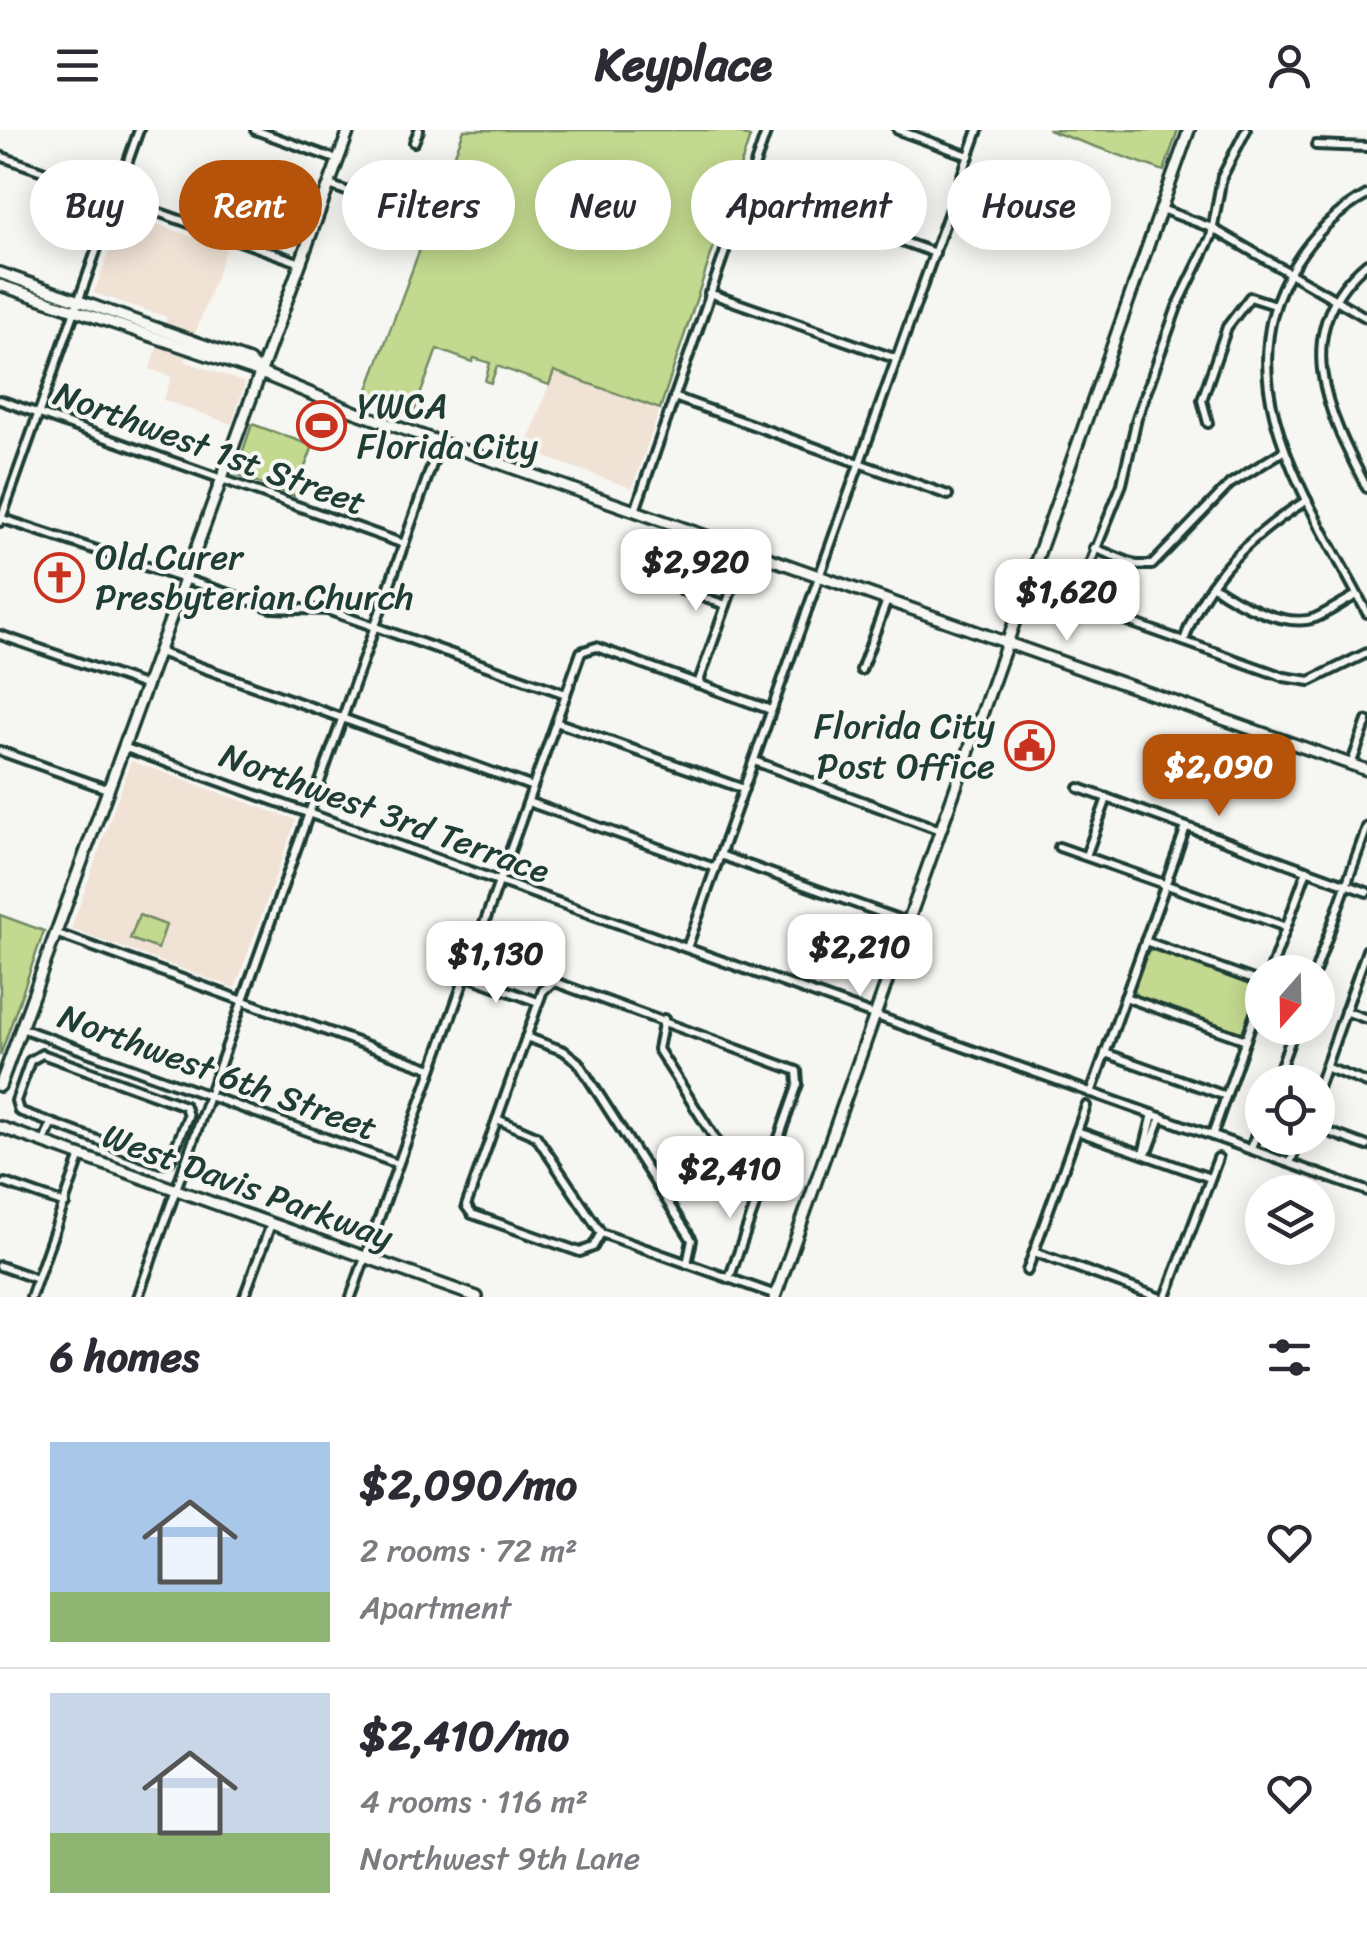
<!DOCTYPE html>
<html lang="en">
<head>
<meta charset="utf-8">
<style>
	body { margin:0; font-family:Sriracha,sans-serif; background:#f7f7f7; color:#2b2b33; height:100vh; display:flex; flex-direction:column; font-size:38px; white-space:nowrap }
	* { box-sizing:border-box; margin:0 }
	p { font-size:32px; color:#7c7c81 }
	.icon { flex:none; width:55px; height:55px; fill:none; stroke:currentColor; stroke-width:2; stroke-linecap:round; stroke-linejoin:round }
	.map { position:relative; height:1167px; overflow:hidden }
	.panel { display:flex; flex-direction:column; background:#fff; flex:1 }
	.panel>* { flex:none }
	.hud { position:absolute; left:30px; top:30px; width:1308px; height:90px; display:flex; gap:20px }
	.needle { width:65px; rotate:200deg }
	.buttons { position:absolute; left:1245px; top:825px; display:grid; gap:20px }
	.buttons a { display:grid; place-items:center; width:90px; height:90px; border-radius:50%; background:#fff; box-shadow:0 5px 25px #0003; font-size:50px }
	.price { position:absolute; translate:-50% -85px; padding:0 22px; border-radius:20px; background:#fff; color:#222; font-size:32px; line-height:65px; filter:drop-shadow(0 2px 5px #0008) }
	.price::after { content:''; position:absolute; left:50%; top:60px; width:30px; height:22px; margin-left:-15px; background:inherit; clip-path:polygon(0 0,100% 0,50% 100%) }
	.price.on { background:#b45309; color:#fff }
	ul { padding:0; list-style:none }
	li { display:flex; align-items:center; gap:30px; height:250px; padding:0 50px }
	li+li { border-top:2px solid #e1e1e2 }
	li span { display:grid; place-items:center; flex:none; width:280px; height:200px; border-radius:0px; color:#555 }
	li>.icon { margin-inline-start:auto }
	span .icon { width:120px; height:120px; fill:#fffc; stroke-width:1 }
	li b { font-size:42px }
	h2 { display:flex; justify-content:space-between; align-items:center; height:120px; padding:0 50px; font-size:42px }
	.chip { padding:0 35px; border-radius:45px; background:#fff; box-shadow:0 5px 25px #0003; font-size:35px; line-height:90px }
	.chip.on { background:#b45309; color:#fff }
	header { display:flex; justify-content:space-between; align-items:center; height:130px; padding:0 50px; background:#fff; font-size:45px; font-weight:800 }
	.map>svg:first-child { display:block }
</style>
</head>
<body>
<header><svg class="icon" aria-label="menu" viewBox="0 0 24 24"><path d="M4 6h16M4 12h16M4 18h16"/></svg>Keyplace<svg class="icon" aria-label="person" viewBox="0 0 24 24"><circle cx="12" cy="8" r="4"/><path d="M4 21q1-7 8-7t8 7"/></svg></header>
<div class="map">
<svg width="1367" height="1167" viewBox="0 0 1367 1167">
	<rect width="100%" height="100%" fill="#f6f6f2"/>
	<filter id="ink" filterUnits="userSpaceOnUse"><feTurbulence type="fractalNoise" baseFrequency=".01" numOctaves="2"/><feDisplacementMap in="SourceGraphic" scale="20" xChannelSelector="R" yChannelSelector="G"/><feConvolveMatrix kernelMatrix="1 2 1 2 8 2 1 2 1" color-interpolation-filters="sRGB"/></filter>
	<g filter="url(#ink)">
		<g fill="#f0e2d5">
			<polygon points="123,82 226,119 185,231 245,253 232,294 163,270 172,247 150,239 167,187 94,163"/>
			<polygon points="554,241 660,279 632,358 525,320"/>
			<polygon points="131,631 296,690 235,858 71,799"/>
		</g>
		<g fill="#c3d98f" stroke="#718b62" stroke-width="2.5">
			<polygon points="464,0 730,0 750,7 660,279 554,241 549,255 497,236 491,253 485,251 490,233 474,228 472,232 437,219 415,279 367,262"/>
			<polygon points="1048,0 1178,0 1164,41"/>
			<polygon points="252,294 313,316 294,366 235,344"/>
			<polygon points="0,785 44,801 0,926"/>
			<polygon points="139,785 166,795 158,819 130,809"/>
			<polygon points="1156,819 1258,858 1243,901 1235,902 1139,868 1132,857 1145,822"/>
		</g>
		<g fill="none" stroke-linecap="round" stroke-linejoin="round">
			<defs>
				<g id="street">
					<polyline points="255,0 338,30"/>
					<polyline points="898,0 969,26"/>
					<polyline points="1246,0 1222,47 1211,107 1177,177 1137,288 1122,354 1079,461 1083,471 1096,480 1284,547 1310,551 1367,523"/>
					<polyline points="414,12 419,0"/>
					<polyline points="1316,15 1367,17"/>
					<polyline points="0,26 301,133"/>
					<polyline points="329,55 420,87"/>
					<polyline points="747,56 935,123"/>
					<path d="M1367 65C1337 81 1313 105 1295 134 1220 253 1313 377 1367 483"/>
					<polyline points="1161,79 1212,98 1367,188"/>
					<path d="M1367 133C1287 200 1328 284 1367 358"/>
					<polyline points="709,163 897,229"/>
					<polyline points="674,267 948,365"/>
					<polyline points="0,270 404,414"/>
					<polyline points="1208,293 1202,270 1227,197 1250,167 1275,175"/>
					<polyline points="635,381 767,0"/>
					<polyline points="0,388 272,478 327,480 566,564"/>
					<polyline points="0,392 139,0"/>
					<polyline points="1094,418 1136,435 1152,435 1230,354 1285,320"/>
					<path d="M1212 455C1235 472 1285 499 1315 488 1329 482 1343 472 1357 465"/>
					<polyline points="679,459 726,475"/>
					<polyline points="0,505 147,556"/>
					<path d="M1185 508C1206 446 1253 404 1307 370"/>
					<polyline points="159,522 533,657"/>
					<polyline points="861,540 886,473"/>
					<polyline points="698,554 745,422"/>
					<polyline points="556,592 744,659"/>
					<polyline points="123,617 1367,1061"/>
					<polyline points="0,621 107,659"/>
					<polyline points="754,631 940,700"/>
					<polyline points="1351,635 1367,591"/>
					<polyline points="1079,658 1367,762"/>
					<polyline points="528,672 715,738"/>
					<polyline points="1059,717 1286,797"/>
					<polyline points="720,725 907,792"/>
					<polyline points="1086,726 1107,668"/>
					<polyline points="55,803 432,939"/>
					<polyline points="1145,811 1262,853"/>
					<polyline points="687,818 978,0"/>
					<polyline points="1270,842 1307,740"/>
					<polyline points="1315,842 1367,697"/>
					<polyline points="465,845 538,872"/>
					<polyline points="1125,867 1246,910"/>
					<polyline points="1345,881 1367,889"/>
					<polyline points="664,889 658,919 726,1026 766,1044"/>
					<polyline points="21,898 398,1034"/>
					<polyline points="526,907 564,921 578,932 692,1110 687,1134"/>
					<polyline points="1105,923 1226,966"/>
					<polygon points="42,924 185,976 188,986 170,1031 160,1033 19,981 16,971 30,931"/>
					<polyline points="1325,937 1367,953"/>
					<polyline points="1275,952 1295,898"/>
					<polyline points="1318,958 1367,820"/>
					<polyline points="1091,963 1186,697"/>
					<polyline points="1153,984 1143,1024 1149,1019 1161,987"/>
					<polyline points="497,989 536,1006 601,1103 776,1165"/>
					<polyline points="1318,998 1367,1016"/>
					<polyline points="1077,1001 1210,1048"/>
					<polyline points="1212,1006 1262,864"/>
					<polyline points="44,1012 51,994"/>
					<polyline points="1251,1019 1262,987"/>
					<polyline points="1290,1033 1300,1008"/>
					<polyline points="5,1053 65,1074"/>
					<polyline points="601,1103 593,1117 580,1122 472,1084 466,1076 543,860 555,852 797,941 798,954 729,1149"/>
					<polyline points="1034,1122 1158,1167"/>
					<polyline points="0,1136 37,1149"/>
					<polyline points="1027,1141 1086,976"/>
					<polyline points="31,1167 81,1025"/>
					<polyline points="138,1167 440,312"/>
					<polyline points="244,1167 271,1094"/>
					<polyline points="351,1167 581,522 596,517 771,580"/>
					<polyline points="1166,1167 1218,1028"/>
				</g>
				<g id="secondary">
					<polyline points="0,143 249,231 261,243"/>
					<polyline points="0,155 261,243 355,282 1367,640"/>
					<polyline points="0,956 349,0"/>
					<polyline points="0,997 477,1167"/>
					<polyline points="775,1167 1189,0"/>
				</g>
			</defs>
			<use href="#street" stroke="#1f3d34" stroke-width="14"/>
			<use href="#secondary" stroke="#1f3d34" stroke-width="16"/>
			<use href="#street" stroke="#f6f6f2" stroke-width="6"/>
			<use href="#secondary" stroke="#f6f6f2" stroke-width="9"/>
		</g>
	</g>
	<defs>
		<symbol id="stadium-ring" viewBox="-11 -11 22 22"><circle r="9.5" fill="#f6f6f2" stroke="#c8321e" stroke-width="1.5"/><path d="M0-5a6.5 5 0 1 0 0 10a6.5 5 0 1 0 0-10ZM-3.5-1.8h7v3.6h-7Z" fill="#c8321e"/></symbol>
		<symbol id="church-ring" viewBox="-11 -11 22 22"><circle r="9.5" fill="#f6f6f2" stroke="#c8321e" stroke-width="1.5"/><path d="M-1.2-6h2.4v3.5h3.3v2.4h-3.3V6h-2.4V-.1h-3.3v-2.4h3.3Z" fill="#c8321e"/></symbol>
		<symbol id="civic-ring" viewBox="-11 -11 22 22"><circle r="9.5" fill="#f6f6f2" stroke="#c8321e" stroke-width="1.5"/><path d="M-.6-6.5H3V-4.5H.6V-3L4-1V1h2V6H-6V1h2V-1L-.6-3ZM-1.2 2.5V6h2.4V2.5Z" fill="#c8321e"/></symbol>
	</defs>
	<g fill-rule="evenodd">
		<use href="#stadium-ring" x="294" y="268" width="55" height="55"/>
		<use href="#church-ring" x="32" y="420" width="55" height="55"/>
		<use href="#civic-ring" x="1002" y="588" width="55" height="55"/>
	</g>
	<g text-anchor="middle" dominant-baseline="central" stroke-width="8" stroke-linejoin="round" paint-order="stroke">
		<g font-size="35" fill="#1f3d34" stroke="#f6f6f2" text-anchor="start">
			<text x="357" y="276">YWCA<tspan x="357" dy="40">Florida City</tspan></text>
			<text x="95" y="427">Old Curer<tspan x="95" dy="40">Presbyterian Church</tspan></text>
			<text x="995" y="596" text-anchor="end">Florida City<tspan x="995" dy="40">Post Office</tspan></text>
		</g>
		<g font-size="35" fill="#1f3d34" stroke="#f6f6f2">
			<text transform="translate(210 318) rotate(20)">Northwest 1st Street</text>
			<text transform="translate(385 683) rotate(20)">Northwest 3rd Terrace</text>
			<text transform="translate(218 942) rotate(20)">Northwest 6th Street</text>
			<text transform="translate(248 1056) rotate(20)">West Davis Parkway</text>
		</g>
	</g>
</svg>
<div class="buttons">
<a><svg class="needle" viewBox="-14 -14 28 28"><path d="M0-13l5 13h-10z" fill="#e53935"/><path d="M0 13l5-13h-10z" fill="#7c7c81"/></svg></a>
<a><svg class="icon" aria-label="locate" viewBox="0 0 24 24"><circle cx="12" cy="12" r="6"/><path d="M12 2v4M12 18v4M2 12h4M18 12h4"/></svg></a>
<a><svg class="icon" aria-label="layers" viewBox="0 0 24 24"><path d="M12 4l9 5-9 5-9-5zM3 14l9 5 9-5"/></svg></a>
</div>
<b class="price" style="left:696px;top:484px">$2,920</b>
<b class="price" style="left:1067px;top:514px">$1,620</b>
<b class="price on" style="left:1219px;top:689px">$2,090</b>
<b class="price" style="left:860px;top:869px">$2,210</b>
<b class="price" style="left:496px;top:876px">$1,130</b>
<b class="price" style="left:730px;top:1091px">$2,410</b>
<div class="hud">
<a class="chip">Buy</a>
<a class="chip on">Rent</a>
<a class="chip">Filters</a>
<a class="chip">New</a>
<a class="chip">Apartment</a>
<a class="chip">House</a>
</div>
</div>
<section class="panel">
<h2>6 homes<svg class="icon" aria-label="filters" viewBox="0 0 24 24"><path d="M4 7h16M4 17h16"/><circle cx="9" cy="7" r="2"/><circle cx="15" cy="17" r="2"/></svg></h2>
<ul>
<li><span style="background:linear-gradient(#a9c7e8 75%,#8fb573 0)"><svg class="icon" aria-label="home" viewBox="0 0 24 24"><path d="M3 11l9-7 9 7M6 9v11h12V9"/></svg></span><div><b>$2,090/mo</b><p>2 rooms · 72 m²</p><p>Apartment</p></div><svg class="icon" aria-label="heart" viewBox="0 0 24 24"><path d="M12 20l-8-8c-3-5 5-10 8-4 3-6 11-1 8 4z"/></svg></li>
<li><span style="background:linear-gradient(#c9d6e8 70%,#8fb573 0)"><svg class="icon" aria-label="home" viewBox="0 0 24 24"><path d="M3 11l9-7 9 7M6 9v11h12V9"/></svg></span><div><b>$2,410/mo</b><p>4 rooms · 116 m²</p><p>Northwest 9th Lane</p></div><svg class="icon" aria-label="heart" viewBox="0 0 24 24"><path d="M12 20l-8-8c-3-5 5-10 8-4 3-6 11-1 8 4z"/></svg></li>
</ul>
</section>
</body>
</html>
